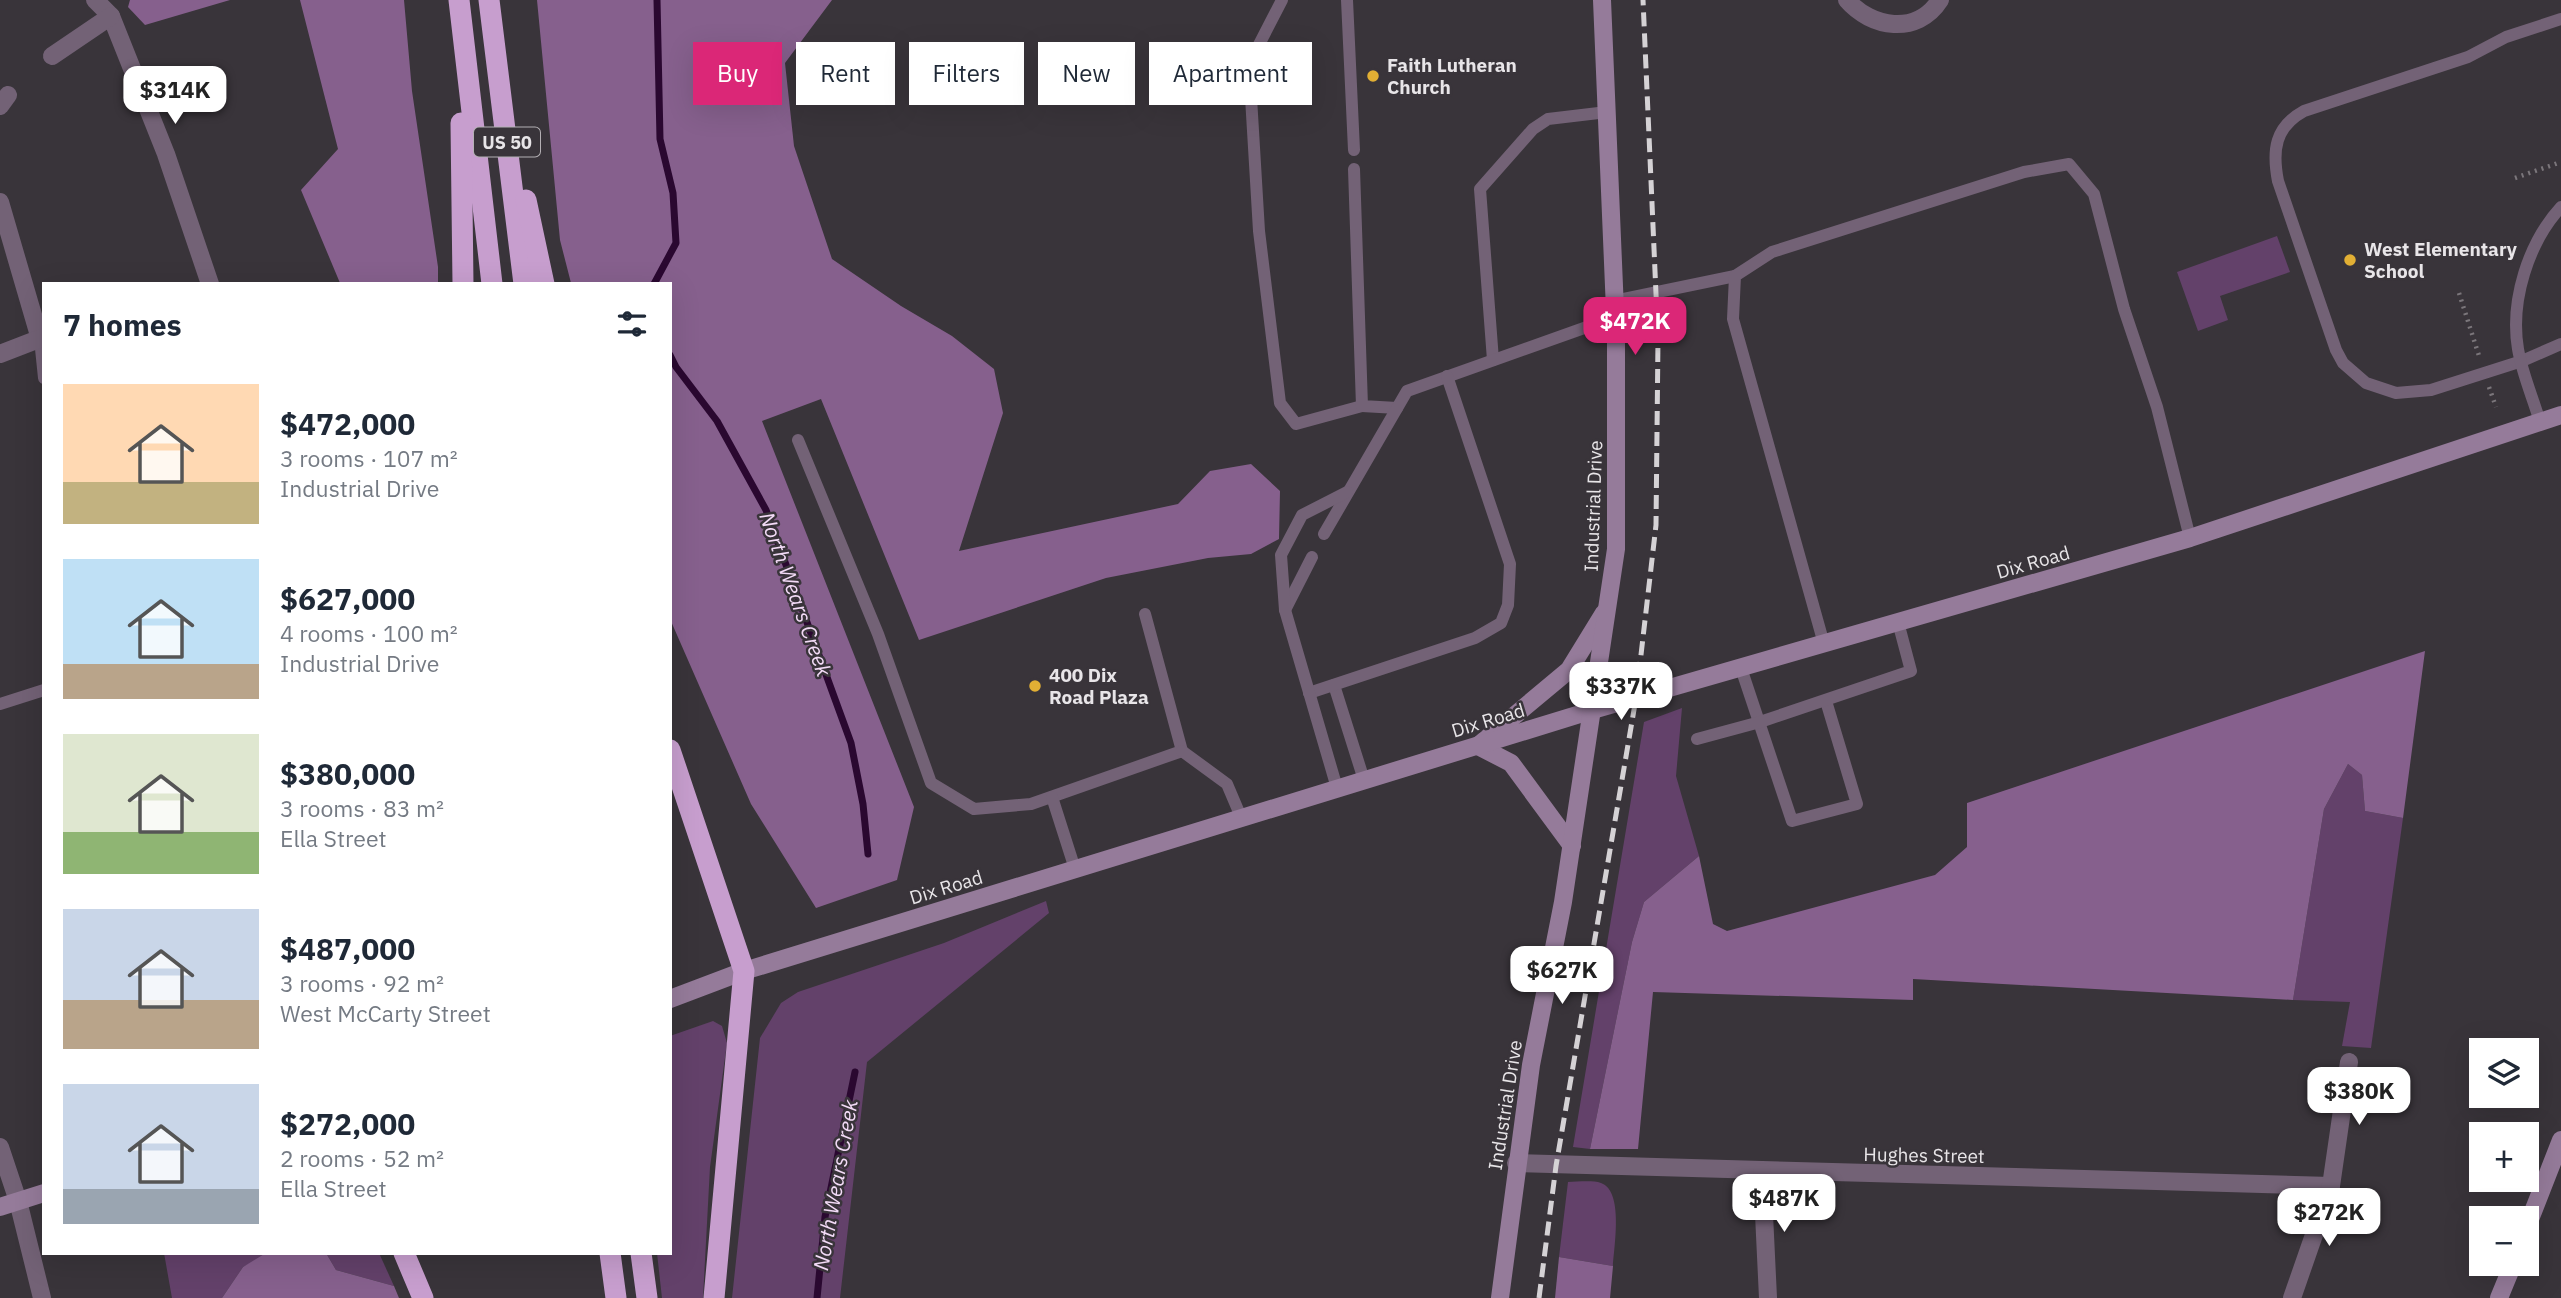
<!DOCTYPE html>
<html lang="en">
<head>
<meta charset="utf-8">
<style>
	body { margin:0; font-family:"IBM Plex Sans",sans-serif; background:#f2f2f3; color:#1f2937; height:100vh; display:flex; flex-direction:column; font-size:26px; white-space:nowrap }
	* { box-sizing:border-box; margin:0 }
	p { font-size:23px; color:#747a83 }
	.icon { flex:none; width:38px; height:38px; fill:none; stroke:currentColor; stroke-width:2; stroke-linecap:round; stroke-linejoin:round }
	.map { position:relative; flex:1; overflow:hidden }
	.details { position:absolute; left:42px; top:282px; width:630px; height:973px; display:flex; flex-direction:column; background:#fff; border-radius:0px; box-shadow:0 7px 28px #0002 }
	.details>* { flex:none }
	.guide { position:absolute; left:693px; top:42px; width:665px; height:63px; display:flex; gap:14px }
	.tools { position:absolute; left:2469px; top:1038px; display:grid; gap:14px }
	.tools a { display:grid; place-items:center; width:70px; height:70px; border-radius:0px; background:#fff; box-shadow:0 7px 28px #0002; font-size:35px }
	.price { position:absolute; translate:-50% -60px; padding:0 16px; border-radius:14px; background:#fff; color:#222; font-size:23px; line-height:46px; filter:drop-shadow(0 2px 4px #0008) }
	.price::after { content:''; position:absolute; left:50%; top:42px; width:21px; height:16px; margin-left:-10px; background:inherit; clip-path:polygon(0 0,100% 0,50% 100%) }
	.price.selected { background:#db2777; color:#fff }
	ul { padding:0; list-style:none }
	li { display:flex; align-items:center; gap:21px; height:175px; padding:0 21px }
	li span { display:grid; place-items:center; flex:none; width:196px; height:140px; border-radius:0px; color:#555 }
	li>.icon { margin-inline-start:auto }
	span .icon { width:84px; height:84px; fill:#fffc; stroke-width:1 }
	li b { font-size:30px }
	h2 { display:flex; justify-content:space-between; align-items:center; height:84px; padding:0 21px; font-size:30px }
	.pill { padding:0 24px; border-radius:0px; background:#fff; box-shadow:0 7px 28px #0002; font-size:24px; line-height:63px }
	.pill.selected { background:#db2777; color:#fff }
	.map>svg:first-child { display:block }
</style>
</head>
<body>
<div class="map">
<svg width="2561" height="1298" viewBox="0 0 2561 1298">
	<rect width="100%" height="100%" fill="#39343a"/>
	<g fill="#63416a">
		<polygon points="2277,236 2290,272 2220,296 2228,320 2198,331 2177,272"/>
		<polygon points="1682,708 1676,776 1699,856 1644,902 1632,942 1590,1149 1573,1147 1644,722"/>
		<polygon points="2348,764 2362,775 2365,811 2403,818 2371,1048 2342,1046 2350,1002 2293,1000 2324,809"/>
		<polygon points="1046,901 1049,913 867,1062 840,1298 732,1298 760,1038 781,1003 798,992 944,943"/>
		<polygon points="713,1021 722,1026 727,1043 710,1167 703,1298 662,1298 657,1253 670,1253 670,1036"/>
		<path d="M1568 1182C1577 1182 1592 1180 1601 1183 1624 1191 1614 1247 1613 1266L1559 1257Z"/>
		<polygon points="164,1253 266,1253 268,1255 243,1267 222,1298 172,1298"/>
		<polygon points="326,1253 379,1253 394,1286 336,1270"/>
	</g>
	<g fill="#86608d">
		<polygon points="130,0 230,0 145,25 128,7"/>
		<polygon points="300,0 404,0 412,91 438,267 438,283 340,283 301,190 338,149"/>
		<polygon points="537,0 832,0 785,63 794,146 832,259 901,306 952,336 994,369 1003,413 959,551 1178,504 1210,471 1251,464 1280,491 1279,539 1251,554 1208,558 1106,578 919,640 821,399 762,421 914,807 897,880 816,908 751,804 670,619 670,284 571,283 560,240"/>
		<polygon points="2425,651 2403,818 2365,811 2362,775 2348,764 2324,809 2293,1000 1913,979 1913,1000 1653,992 1638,1149 1590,1149 1632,942 1644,902 1699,856 1713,924 1727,931 1935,875 1967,847 1967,803"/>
		<polygon points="266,1253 326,1253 336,1270 394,1286 399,1298 222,1298 243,1267"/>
		<polygon points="1559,1257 1613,1266 1610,1298 1555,1298"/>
	</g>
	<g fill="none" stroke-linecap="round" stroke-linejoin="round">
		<g stroke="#2a0830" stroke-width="7">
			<polyline points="654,284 676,243 673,193 660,139 657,0"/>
			<polyline points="670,355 676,367 717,421 766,510 851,743 863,804 868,854"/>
			<polyline points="817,1298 825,1217 855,1072"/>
		</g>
		<g stroke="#7b767b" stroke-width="4.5" stroke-dasharray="2 5" stroke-linecap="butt">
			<polyline points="2515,178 2561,162"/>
			<polyline points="2459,293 2480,359"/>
			<polyline points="2489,387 2496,407"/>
		</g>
		<g stroke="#736276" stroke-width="12">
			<polyline points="1282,0 1249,64 1259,231 1280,403 1296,424 1362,406"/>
			<polyline points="1347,0 1354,150"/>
			<path d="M2561 19 2506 37 2468 57 2304 111C2275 127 2272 150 2278 181L2336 350 2343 363 2366 383 2396 393 2431 390 2522 361 2561 344"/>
			<polyline points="1354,169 1362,406 1397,408"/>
			<polyline points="1614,301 1735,276"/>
			<polyline points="40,339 44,378"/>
			<polyline points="1493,360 1480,189 1533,129 1548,119 1607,112"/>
			<path d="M2540 422C2533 398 2522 373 2518 349 2510 301 2528 243 2561 207"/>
			<polyline points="798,440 878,634 931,783 974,809 1031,804 1182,751 1145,614"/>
			<polyline points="1324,534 1407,391 1615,317"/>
			<polyline points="1285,610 1312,557"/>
			<polyline points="1824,644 1733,319 1735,276 1772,252 2024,172 2069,164 2094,194 2124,309 2157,407 2190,538"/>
			<polyline points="1741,668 1792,821 1857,804 1826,701"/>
			<polyline points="1334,685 1364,780"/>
			<polyline points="1309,693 1475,638 1501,623 1508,605 1510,564 1447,376"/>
			<polyline points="0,704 44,690"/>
			<polyline points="1697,739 1760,722 1911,671 1898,622"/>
			<polyline points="1182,751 1227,784 1241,817"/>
			<polyline points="1337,788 1285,610 1281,555 1302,515 1347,492"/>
			<polyline points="1052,797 1075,869"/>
		</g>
		<g stroke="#736276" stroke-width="18">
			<polyline points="95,0 111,16 166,154 210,284"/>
			<path d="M1847 0C1871 28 1917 36 1940 0"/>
			<polyline points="52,56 111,16"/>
			<polyline points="0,106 8,95"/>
			<polyline points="0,202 40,339"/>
			<polyline points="0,354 44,337"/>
			<polyline points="0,1147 18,1201 42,1298"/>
			<polyline points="1516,1163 2331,1186"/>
			<polyline points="1762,1172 1768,1298"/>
			<polyline points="2292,1298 2331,1186 2349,1062"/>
		</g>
		<g stroke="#957b9a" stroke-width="18">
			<polyline points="1572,846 1511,763 1478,746 1569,670 1604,613"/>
			<polyline points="670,999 744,971 1593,710 2190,538 2561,415"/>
			<polyline points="0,1207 44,1193"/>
			<polyline points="2527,1227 2561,1140"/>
			<polyline points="1500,1298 1531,1065 1563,902 1616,549 1616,334 1602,0"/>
			<polyline points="2499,1298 2513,1264"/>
		</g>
		<g stroke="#c79ece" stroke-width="21">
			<polyline points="459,0 492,284"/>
			<polyline points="489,0 524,284"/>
			<polyline points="461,123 463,284"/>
			<polyline points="526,200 544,284"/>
			<polyline points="670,750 744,971 714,1298"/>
			<polyline points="404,1253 423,1298"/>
			<polyline points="610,1253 616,1298"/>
			<polyline points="641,1253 647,1298"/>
		</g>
		<polyline stroke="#d5d2d5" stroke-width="5" stroke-dasharray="14 7" stroke-linecap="butt" points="1539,1298 1556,1166 1636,698 1656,525 1658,339 1643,0"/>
	</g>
	<g fill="#e2af34" stroke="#39343a" stroke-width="2.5">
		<circle cx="1373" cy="76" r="7"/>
		<circle cx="2350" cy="260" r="7"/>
		<circle cx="1035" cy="686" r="7"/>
	</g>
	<g text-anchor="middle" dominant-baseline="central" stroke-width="5" stroke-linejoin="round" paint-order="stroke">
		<rect fill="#39343a" stroke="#b4b0b4" stroke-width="2" x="474" y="127.5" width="66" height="29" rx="5"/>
		<g font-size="18" font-weight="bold" fill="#e8e5e8">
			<text x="507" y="142">US 50</text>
		</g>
		<g font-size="19" font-weight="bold" fill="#e8e5e8" stroke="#39343a" text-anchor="start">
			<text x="1387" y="65">Faith Lutheran<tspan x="1387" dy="22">Church</tspan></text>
			<text x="2364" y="249">West Elementary<tspan x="2364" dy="22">School</tspan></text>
			<text x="1049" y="675">400 Dix<tspan x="1049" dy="22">Road Plaza</tspan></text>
		</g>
		<g font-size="19" fill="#e8e5e8" stroke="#39343a">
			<text transform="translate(1593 506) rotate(-88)">Industrial Drive</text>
			<text transform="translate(2033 562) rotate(-16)">Dix Road</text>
			<text transform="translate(1488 720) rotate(-17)">Dix Road</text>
			<text transform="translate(946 887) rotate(-17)">Dix Road</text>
			<text transform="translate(1505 1105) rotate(-81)">Industrial Drive</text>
			<text transform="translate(1924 1155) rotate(1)">Hughes Street</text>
		</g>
		<g font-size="21" font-style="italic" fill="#f3dbf7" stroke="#39343a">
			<text transform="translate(796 594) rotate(70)">North Wears Creek</text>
			<text transform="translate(835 1185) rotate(-80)">North Wears Creek</text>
		</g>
	</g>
</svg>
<div class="tools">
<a><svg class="icon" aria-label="layers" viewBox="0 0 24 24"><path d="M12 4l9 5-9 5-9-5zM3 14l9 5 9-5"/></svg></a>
<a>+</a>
<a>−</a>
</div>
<b class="price" style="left:175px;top:126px">$314K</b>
<b class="price selected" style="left:1635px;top:357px">$472K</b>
<b class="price" style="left:1621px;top:722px">$337K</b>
<b class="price" style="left:1562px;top:1006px">$627K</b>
<b class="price" style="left:2359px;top:1127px">$380K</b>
<b class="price" style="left:1784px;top:1234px">$487K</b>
<b class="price" style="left:2329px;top:1248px">$272K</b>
<div class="guide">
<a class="pill selected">Buy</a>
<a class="pill">Rent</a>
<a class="pill">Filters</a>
<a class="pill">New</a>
<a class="pill">Apartment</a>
</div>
<section class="details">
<h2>7 homes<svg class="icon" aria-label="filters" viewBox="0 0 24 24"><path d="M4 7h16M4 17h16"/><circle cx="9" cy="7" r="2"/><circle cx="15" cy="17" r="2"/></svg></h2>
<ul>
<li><span style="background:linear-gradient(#ffd9b3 70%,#c2b280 0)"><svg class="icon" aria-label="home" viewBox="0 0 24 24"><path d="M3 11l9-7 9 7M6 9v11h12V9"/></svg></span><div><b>$472,000</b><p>3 rooms · 107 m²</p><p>Industrial Drive</p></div></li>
<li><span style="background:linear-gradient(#bfe0f5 75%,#b9a48a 0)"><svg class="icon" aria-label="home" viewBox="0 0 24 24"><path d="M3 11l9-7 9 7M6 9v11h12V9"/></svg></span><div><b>$627,000</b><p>4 rooms · 100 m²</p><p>Industrial Drive</p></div></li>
<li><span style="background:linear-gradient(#dfe7d0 70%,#8fb573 0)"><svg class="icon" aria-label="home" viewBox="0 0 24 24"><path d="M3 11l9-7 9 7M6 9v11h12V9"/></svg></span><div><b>$380,000</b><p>3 rooms · 83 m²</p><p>Ella Street</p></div></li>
<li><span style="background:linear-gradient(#c9d6e8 65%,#b9a48a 0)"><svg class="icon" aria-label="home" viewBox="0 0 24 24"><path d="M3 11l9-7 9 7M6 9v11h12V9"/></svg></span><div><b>$487,000</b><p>3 rooms · 92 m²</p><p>West McCarty Street</p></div></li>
<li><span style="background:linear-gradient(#c9d6e8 75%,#9aa5b1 0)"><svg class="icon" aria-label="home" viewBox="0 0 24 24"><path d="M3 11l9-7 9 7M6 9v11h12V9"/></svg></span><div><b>$272,000</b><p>2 rooms · 52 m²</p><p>Ella Street</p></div></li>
</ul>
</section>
</div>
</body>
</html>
